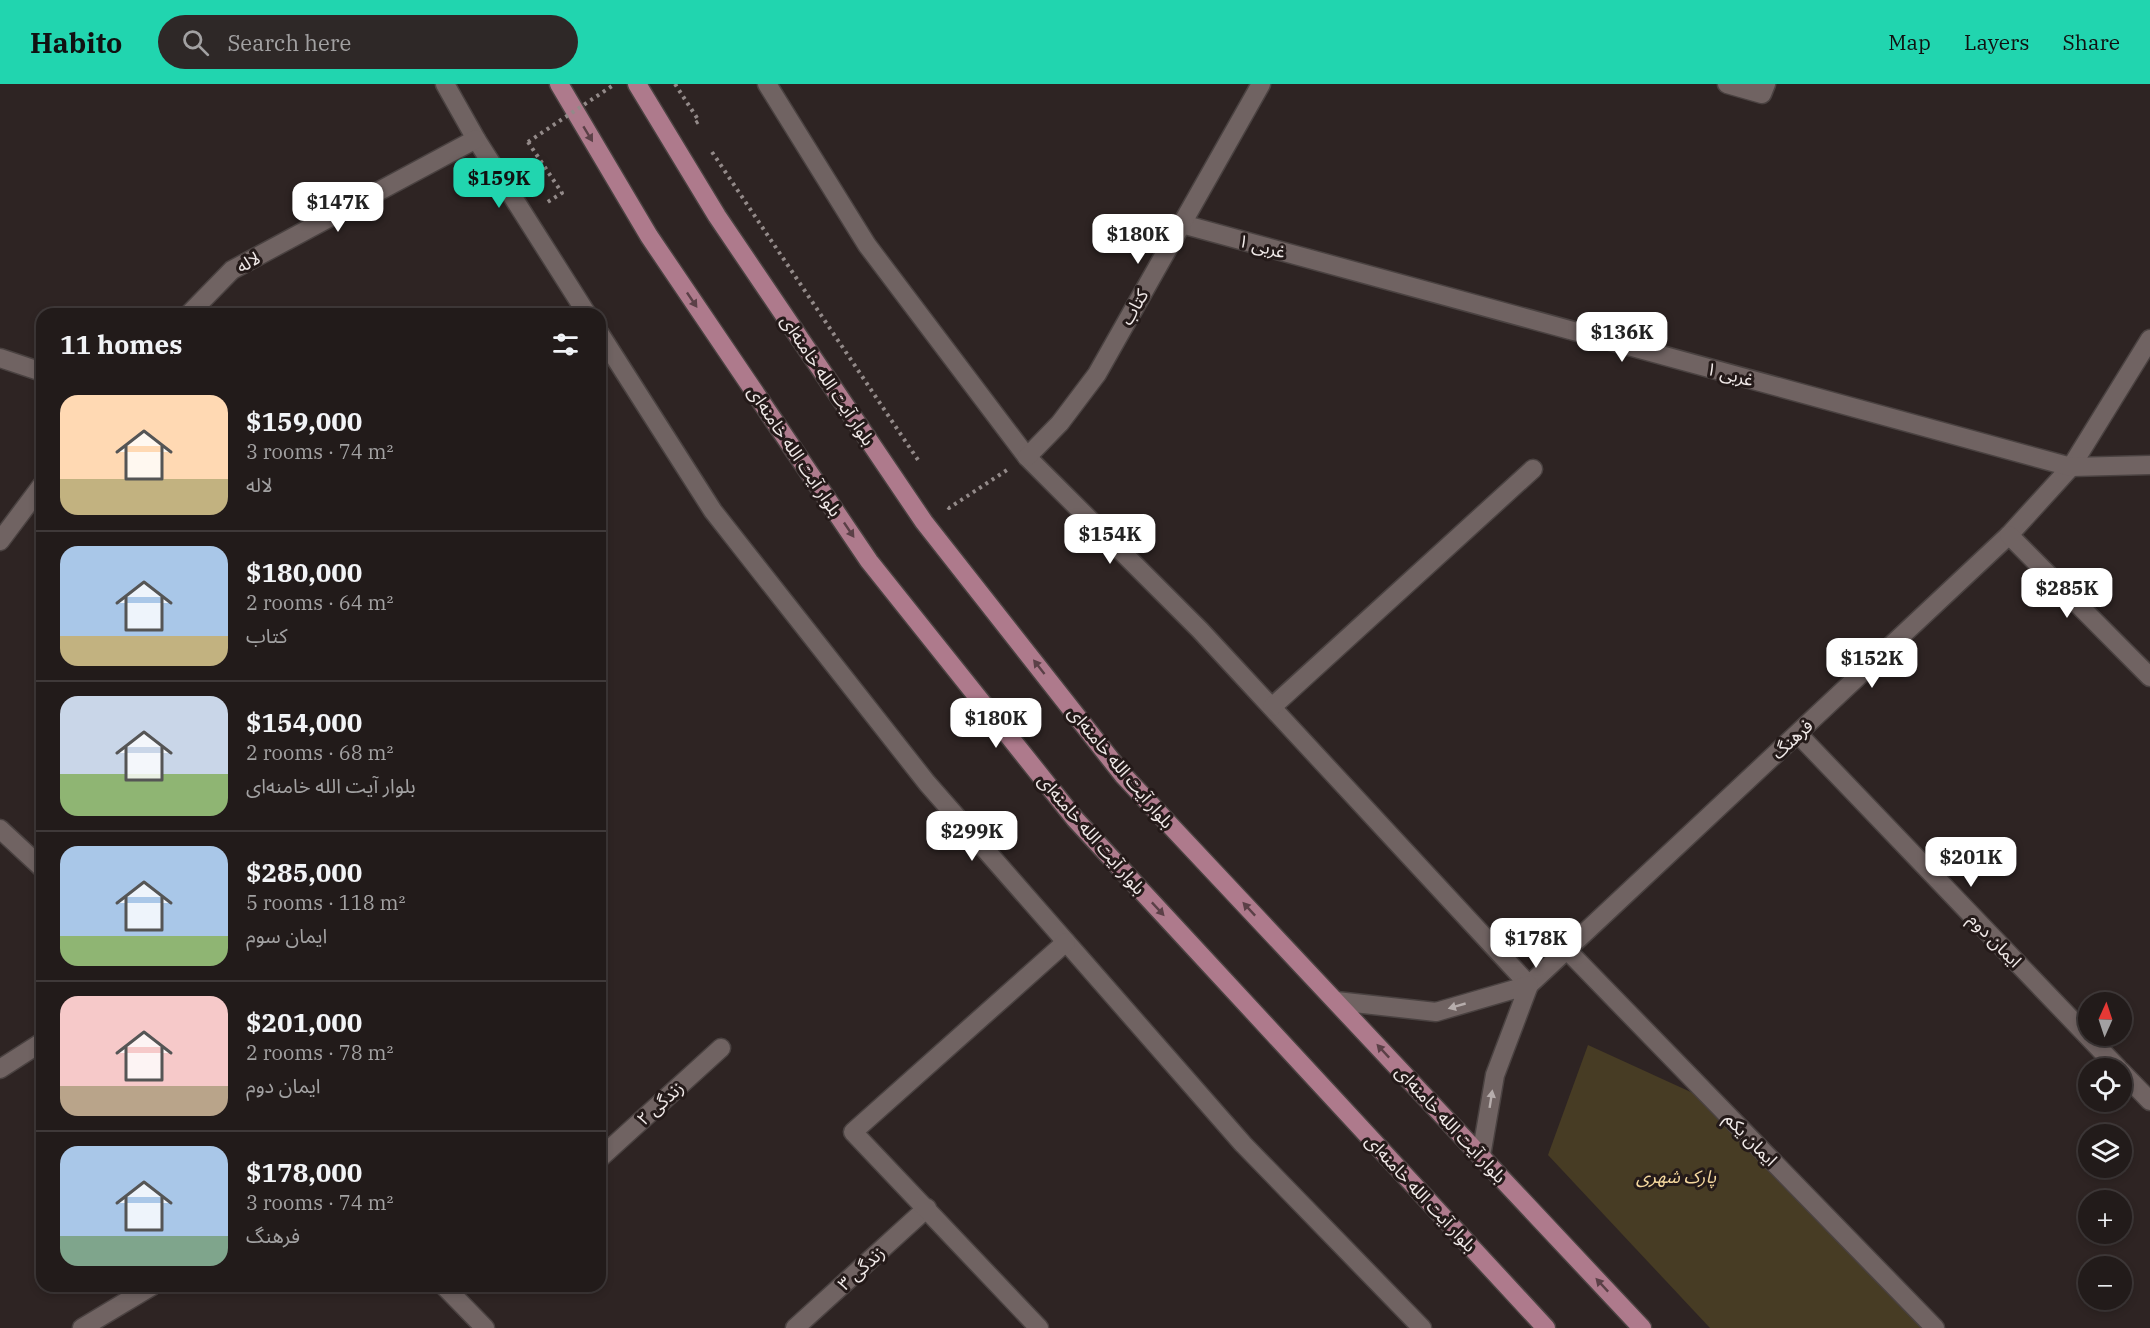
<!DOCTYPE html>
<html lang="en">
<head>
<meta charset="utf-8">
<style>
	body { margin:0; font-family:"IBM Plex Serif","Noto Sans Arabic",serif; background:#2e2827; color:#f1f3f6; height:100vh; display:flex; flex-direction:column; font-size:22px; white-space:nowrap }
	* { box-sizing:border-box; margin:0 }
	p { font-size:20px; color:#a2a1a2 }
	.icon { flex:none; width:33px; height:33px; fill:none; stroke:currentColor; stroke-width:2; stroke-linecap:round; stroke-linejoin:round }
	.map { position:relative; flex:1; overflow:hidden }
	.side { position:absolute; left:36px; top:224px; width:570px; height:984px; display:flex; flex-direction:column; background:#221b1a; border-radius:18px; box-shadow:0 3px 9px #0003,0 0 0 2px #3f3939 }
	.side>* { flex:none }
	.needle { width:39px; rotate:3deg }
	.tools { position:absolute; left:2078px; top:908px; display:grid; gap:12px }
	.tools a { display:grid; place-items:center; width:54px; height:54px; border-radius:50%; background:#221b1a; box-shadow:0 3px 9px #0003,0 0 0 2px #3f3939; font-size:30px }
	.price { position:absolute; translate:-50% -51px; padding:0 14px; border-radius:12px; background:#fff; color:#222; font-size:20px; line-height:39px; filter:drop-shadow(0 2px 3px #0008) }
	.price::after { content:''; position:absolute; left:50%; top:36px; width:18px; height:14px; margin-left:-9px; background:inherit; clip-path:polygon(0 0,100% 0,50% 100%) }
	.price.selected { background:#21d5af; color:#111 }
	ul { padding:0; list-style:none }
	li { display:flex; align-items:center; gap:18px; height:150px; padding:0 24px }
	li+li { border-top:2px solid #3f3939 }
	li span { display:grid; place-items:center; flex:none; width:168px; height:120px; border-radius:18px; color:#555 }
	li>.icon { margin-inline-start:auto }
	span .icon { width:72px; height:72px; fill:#fffc; stroke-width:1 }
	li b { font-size:26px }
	h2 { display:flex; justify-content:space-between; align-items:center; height:72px; padding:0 24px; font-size:26px }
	header { display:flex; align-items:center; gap:36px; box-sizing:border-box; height:84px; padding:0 30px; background:#21d5af; color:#111 }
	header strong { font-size:28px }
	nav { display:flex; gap:33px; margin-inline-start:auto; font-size:21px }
	.search { width:420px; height:54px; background:#2e2827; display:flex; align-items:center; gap:15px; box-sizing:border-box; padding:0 21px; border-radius:33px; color:#a2a1a2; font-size:22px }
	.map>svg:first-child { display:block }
</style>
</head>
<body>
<header>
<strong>Habito</strong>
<div class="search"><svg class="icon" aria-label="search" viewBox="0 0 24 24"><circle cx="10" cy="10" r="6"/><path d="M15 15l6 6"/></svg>Search here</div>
<nav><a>Map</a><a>Layers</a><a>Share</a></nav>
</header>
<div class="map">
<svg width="2150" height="1244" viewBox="0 0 2150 1244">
	<rect width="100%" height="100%" fill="#2e2423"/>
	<polygon fill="#473c24" points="1588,961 1717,1020 1924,1244 1710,1244 1548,1071"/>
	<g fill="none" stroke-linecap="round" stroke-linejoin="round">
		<defs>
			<g id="minor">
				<polyline points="445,0 476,55 587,230"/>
				<polyline points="767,0 867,161 1027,373 1200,546 1529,901 2009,451 2071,383 2150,255"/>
				<polyline points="1727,0 1762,10 1766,0"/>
				<polyline points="1182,140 2071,383 2150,381"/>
				<polyline points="189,230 232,186 476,55"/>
				<polyline points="600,250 713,427 927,699 1243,1060 1422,1244"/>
				<polyline points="0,274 42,288"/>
				<polyline points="1027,373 1060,339 1097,290 1261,0"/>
				<polyline points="2009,451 2150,593"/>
				<polyline points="0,457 42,401"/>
				<polyline points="1272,623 1533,385"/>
				<polyline points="1798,650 2118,984"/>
				<polyline points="0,745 42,784"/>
				<polyline points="1567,866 1935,1244"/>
				<polyline points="1336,917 1436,928 1529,901 1495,991 1481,1072"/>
				<polyline points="0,985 42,958"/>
				<polyline points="2121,987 2150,1017"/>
				<polyline points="600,1074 721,964"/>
				<polyline points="444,1202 485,1244"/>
				<polyline points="82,1244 152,1202"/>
				<polyline points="795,1244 927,1124"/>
				<polyline points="1039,1244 853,1048 1066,858"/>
			</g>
			<g id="major">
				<polyline points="559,0 649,152 869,477 1075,735 1546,1244"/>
				<polyline points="637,0 717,132 924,438 1123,691 1642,1244"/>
			</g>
		</defs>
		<use href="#minor" stroke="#4a4241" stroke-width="21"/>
		<use href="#major" stroke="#4a4241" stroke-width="21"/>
		<g stroke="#938a89" stroke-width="4" stroke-dasharray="3 4.5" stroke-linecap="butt">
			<polyline points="675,0 699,37 694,40"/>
			<polyline points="528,58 562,109 546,119"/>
			<polyline points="712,68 918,376"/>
			<polyline points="948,423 949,424 1007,386"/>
		</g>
		<use href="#minor" stroke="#706362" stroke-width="18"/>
		<use href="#major" stroke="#ae7a8c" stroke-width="18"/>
		<polyline stroke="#938a89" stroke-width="4" stroke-dasharray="3 4.5" stroke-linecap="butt" points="528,58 615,0"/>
	</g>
	<defs><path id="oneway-solid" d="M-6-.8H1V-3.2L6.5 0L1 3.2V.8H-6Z" transform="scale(1.5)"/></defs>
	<g fill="#5b4047">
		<use href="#oneway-solid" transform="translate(588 50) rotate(59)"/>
		<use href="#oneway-solid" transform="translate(692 216) rotate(56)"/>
		<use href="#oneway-solid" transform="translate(849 446) rotate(56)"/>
		<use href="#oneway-solid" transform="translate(1039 583) rotate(-128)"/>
		<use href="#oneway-solid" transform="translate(1158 825) rotate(47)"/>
		<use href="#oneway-solid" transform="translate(1249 825) rotate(-133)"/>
		<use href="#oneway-solid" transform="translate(1383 967) rotate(-133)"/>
		<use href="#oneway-solid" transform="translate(1602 1201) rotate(-133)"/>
	</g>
	<g fill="#b6adac">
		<use href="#oneway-solid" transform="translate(1457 922) rotate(164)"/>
		<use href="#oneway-solid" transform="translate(1491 1015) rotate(-81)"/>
	</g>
	<g text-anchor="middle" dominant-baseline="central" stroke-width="6" stroke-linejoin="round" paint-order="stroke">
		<g font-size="18" fill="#f0e9e8" stroke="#241a19">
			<text transform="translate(1262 162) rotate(15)">غربی ۱</text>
			<text transform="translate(248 178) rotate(-30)">لاله</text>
			<text transform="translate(1134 223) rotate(-60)">کتاب</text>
			<text transform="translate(1730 290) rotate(15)">غربی ۱</text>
			<text transform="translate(828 296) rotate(56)">بلوار آیت‌ الله خامنه‌ای</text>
			<text transform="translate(795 367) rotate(56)">بلوار آیت الله خامنه‌ای</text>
			<text transform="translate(1792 655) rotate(-43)">فرهنگ</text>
			<text transform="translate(1121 683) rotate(50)">بلوار آیت‌ الله خامنه‌ای</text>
			<text transform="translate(1092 750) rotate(49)">بلوار آیت الله خامنه‌ای</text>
			<text transform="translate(1995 856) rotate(46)">ایمان دوم</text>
			<text transform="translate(660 1019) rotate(-42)">زندگی ۲</text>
			<text transform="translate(1451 1040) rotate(47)">بلوار آیت‌ الله خامنه‌ای</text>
			<text transform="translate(1751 1055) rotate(46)">ایمان یکم</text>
			<text transform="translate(1421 1109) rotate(47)">بلوار آیت الله خامنه‌ای</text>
			<text transform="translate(861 1184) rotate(-42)">زندگی ۳</text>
		</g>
		<g font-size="18" font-style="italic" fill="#f5d89e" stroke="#241a19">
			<text x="1676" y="1092">پارک شهری</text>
		</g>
	</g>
</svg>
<div class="tools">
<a><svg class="needle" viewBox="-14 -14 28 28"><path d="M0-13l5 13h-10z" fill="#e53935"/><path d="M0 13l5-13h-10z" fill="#a2a1a2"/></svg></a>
<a><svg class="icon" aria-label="locate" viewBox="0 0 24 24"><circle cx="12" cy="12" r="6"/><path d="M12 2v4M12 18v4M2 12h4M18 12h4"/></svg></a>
<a><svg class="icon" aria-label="layers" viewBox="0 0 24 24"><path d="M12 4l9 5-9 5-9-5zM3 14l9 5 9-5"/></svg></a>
<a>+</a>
<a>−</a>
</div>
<b class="price selected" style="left:499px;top:125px">$159K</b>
<b class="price" style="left:338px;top:149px">$147K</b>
<b class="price" style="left:1138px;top:181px">$180K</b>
<b class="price" style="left:1622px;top:279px">$136K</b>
<b class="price" style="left:1110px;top:481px">$154K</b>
<b class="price" style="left:2067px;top:535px">$285K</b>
<b class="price" style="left:1872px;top:605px">$152K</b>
<b class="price" style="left:996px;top:665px">$180K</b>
<b class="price" style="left:972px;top:778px">$299K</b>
<b class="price" style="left:1971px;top:804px">$201K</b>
<b class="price" style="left:1536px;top:885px">$178K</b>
<section class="side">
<h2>11 homes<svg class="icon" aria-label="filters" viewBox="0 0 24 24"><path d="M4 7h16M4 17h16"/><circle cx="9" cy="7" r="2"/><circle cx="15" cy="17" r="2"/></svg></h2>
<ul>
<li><span style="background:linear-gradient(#ffd9b3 70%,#c2b280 0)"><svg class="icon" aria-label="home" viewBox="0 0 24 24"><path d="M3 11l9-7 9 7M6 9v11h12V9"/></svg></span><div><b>$159,000</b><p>3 rooms · 74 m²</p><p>لاله</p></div></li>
<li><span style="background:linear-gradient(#a9c7e8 75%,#c2b280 0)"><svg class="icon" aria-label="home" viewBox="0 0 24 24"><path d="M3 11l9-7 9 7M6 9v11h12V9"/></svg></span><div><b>$180,000</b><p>2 rooms · 64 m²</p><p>کتاب</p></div></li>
<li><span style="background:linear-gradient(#c9d6e8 65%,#8fb573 0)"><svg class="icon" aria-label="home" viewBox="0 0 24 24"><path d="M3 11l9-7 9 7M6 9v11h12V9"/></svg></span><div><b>$154,000</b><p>2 rooms · 68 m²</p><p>بلوار آیت‌ الله خامنه‌ای</p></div></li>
<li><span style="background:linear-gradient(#a9c7e8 75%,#8fb573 0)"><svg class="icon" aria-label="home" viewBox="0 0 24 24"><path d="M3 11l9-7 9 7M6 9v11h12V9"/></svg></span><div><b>$285,000</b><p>5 rooms · 118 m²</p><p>ایمان سوم</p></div></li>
<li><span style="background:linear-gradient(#f6c9c9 75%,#b9a48a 0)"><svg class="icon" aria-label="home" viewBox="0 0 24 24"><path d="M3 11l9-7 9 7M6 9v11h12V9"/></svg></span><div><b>$201,000</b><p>2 rooms · 78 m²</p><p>ایمان دوم</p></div></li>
<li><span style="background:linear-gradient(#a9c7e8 75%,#7fa58c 0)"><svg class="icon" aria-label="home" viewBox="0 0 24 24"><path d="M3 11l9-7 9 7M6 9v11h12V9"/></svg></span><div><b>$178,000</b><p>3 rooms · 74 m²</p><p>فرهنگ</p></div></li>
</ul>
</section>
</div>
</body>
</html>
